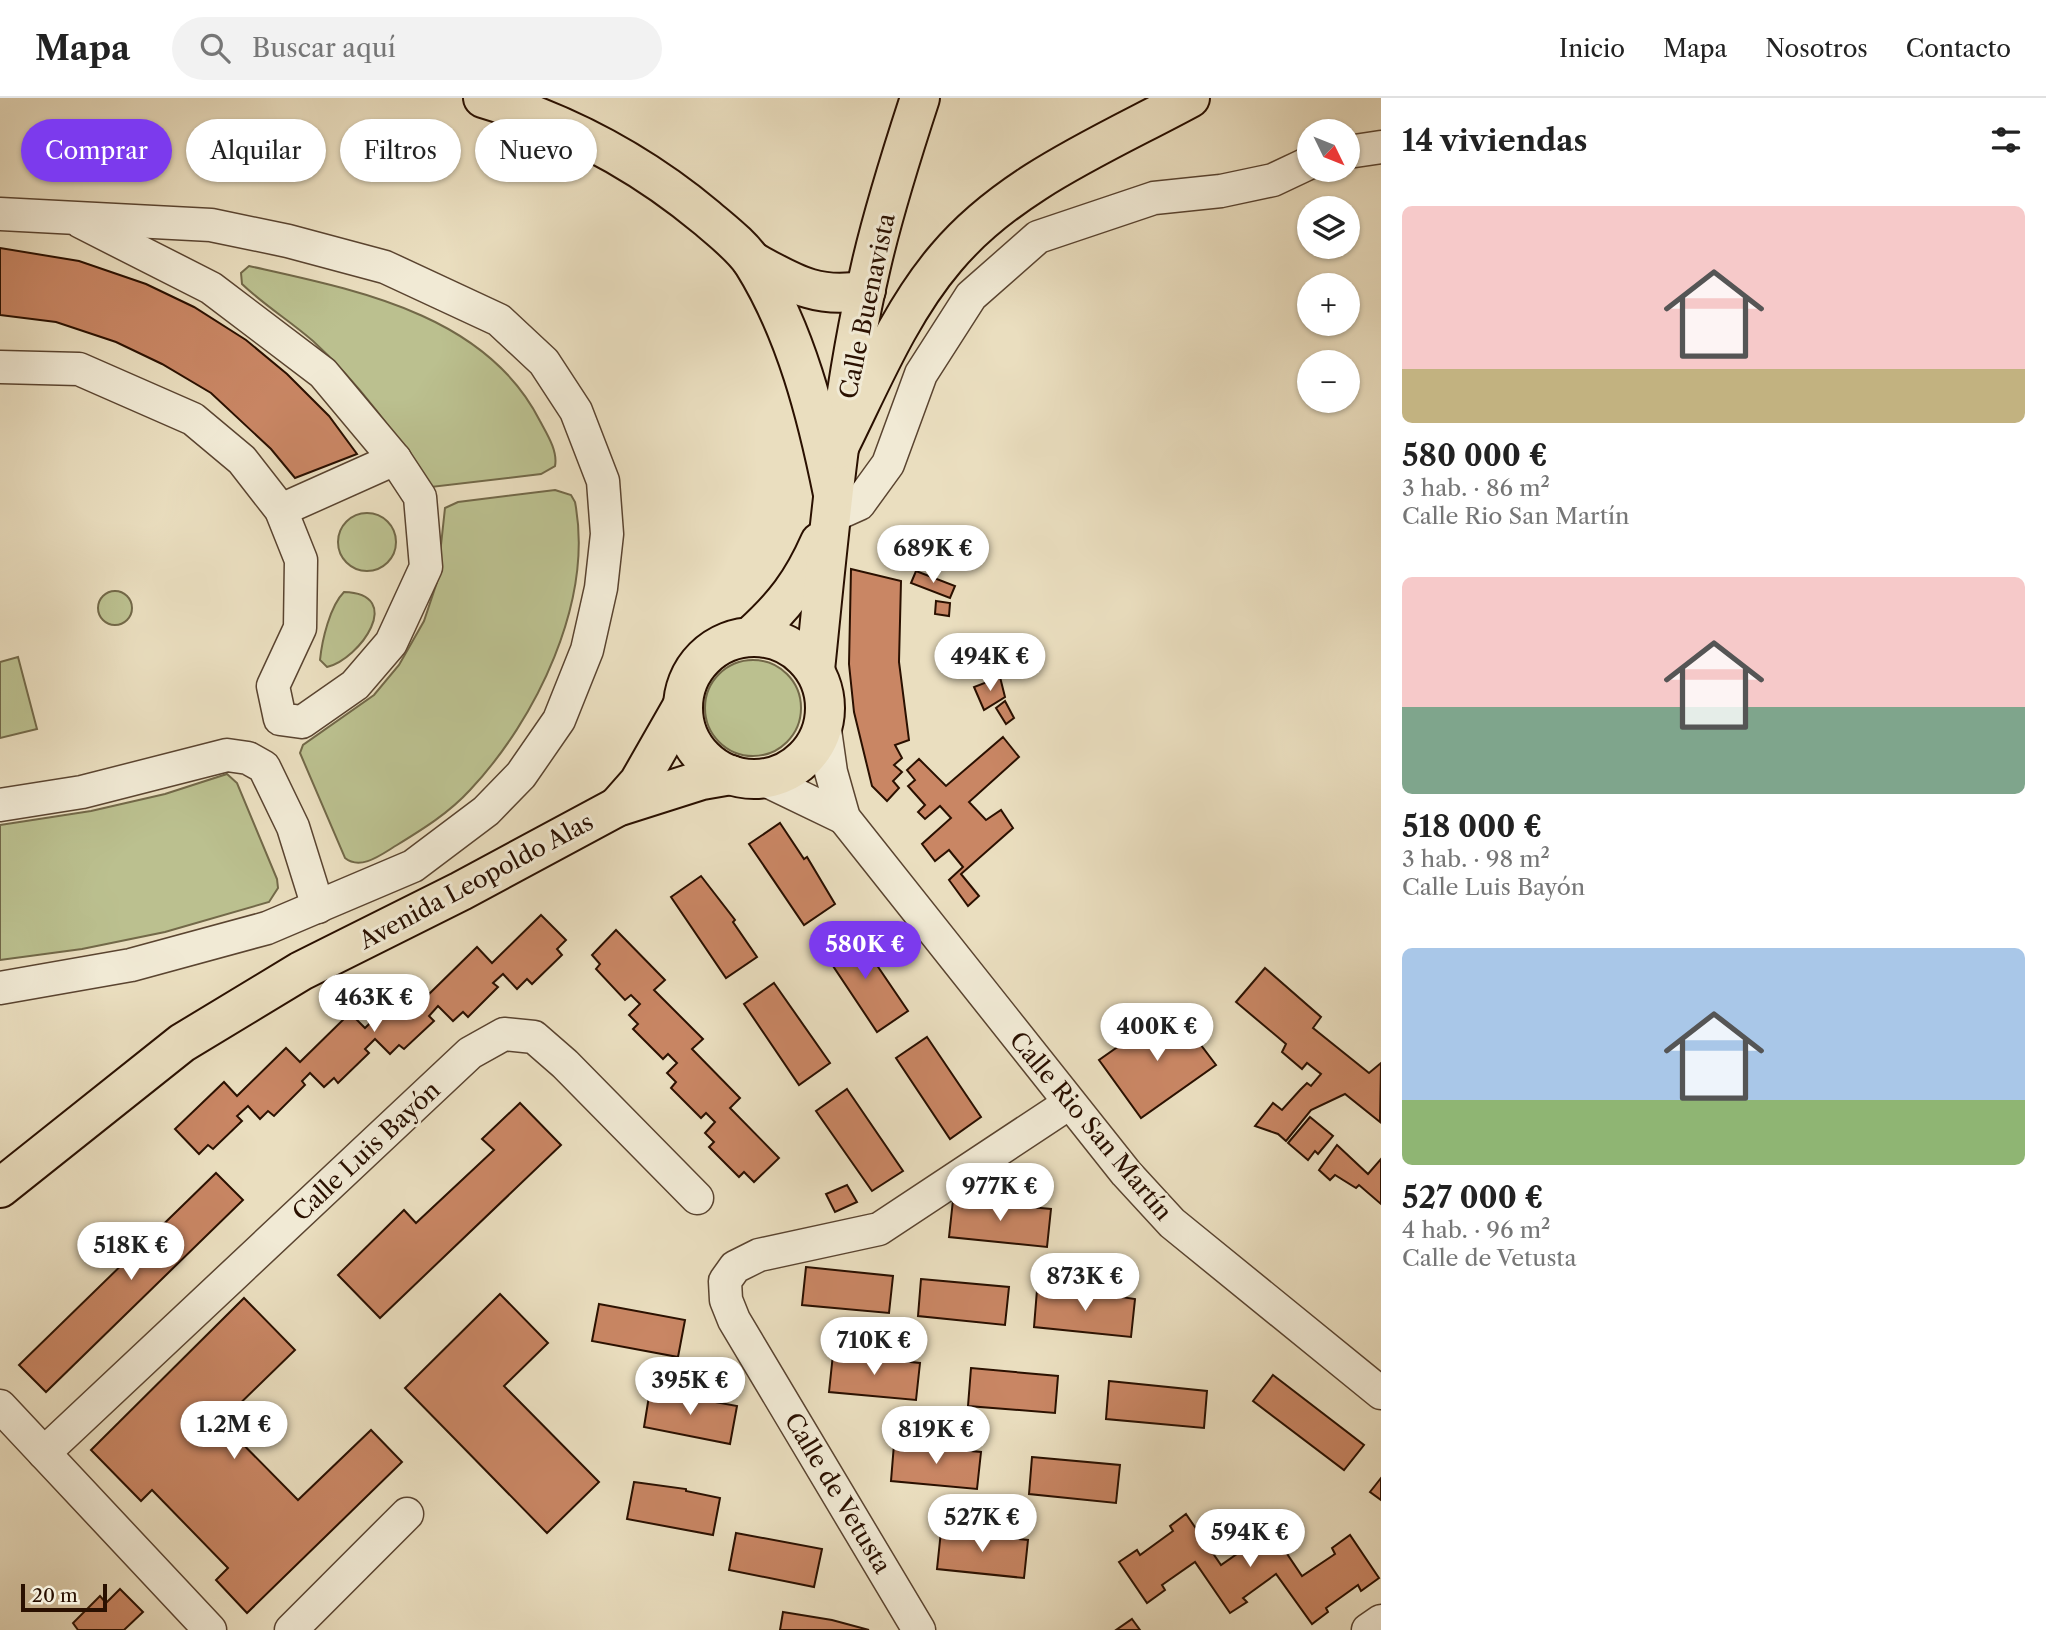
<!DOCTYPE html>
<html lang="es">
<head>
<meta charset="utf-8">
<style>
	body { margin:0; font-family:"Libre Caslon Text",serif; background:#f2f2f2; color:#222; height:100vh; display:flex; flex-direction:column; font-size:26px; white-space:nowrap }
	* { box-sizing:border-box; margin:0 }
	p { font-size:23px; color:#767676 }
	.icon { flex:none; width:38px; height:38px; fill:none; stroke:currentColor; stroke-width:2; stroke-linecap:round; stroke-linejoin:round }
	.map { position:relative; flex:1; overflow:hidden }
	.drawer { display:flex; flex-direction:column; background:#fff; width:665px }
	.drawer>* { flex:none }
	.guide { position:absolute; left:21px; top:21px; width:665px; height:63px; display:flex; gap:14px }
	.needle { width:46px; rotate:133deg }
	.fabs { position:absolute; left:1297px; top:21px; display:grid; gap:14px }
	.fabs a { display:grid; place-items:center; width:63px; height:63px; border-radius:50%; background:#fff; box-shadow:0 2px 5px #0004; font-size:35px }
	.scale { position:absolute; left:21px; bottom:18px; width:86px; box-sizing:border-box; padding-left:7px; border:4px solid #2a1000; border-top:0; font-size:19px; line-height:24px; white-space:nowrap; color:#2a1000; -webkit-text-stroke:5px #f1ead5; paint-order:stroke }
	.price { position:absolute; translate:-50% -60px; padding:0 16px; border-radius:24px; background:#fff; color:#222; font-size:23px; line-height:46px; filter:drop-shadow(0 2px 4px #0008) }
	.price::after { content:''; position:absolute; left:50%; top:42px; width:21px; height:16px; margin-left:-10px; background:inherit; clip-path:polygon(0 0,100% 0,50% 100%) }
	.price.current { background:#7c3aed; color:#fff }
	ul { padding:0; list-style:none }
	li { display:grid; align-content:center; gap:14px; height:371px; padding:0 21px }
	li span { display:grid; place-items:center; height:217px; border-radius:10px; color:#555 }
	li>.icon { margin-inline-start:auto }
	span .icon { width:126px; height:126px; fill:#fffc; stroke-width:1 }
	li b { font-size:30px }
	h2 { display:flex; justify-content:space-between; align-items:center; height:84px; padding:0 21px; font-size:30px }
	.pill { padding:0 24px; border-radius:32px; background:#fff; box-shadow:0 2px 5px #0004; font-size:24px; line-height:63px }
	.pill.current { background:#7c3aed; color:#fff }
	header { display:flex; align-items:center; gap:42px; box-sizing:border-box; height:98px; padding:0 35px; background:#fff; border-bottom:2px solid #e0e0e0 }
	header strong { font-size:33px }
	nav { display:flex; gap:38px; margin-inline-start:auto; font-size:24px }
	.search { width:490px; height:63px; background:#f2f2f2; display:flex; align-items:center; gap:18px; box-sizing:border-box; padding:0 24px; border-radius:38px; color:#767676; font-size:26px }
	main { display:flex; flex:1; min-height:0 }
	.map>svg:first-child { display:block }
</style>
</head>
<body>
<header>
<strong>Mapa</strong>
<div class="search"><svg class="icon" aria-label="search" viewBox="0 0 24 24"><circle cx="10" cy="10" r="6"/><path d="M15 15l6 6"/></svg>Buscar aquí</div>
<nav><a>Inicio</a><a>Mapa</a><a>Nosotros</a><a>Contacto</a></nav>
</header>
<main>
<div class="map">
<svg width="1381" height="1532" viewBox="0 0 1381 1532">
	<rect width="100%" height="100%" fill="#eadebf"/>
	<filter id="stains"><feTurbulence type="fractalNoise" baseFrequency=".00286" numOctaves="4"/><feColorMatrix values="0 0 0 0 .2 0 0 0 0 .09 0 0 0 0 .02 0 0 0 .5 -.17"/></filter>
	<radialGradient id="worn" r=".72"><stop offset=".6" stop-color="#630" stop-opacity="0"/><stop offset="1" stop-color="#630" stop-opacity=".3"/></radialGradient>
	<g fill="#bbc08f" stroke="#726848" stroke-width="2">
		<path d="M249 168C356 192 486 216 540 323 547 336 558 353 555 368L541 376 431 389C397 338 359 285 313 243 290 223 264 207 242 186L241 175Z"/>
		<path d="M555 392 571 397 575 404C594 503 536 622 470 692 449 715 423 731 397 747 382 756 361 773 345 760L300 655 303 647 374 597 399 567 424 523 437 484 445 410 458 404Z"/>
		<circle cx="367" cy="444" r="29"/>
		<circle cx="115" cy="510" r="17"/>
		<path d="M344 494C406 496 360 561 327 569L320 562C322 542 330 508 344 494Z"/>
		<polygon points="18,559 37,631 0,640 0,564"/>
		<circle cx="753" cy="610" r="48"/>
		<polygon points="227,676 237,685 277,781 278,790 269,804 165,834 82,851 0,862 0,727 91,713 165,696"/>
	</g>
	<g fill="#c98664" stroke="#2a1000" stroke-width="2">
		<polygon points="0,150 79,163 146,186 194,209 246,242 287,276 329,318 357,356 295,380 271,351 211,295 162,266 116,244 56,224 0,217"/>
		<polygon points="851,471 901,483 899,564 909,642 895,647 902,660 894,667 902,674 893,683 899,690 887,703 872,688 854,614 849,566"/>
		<polygon points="916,473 955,488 950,500 911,485"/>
		<polygon points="936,503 950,505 949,518 935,516"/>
		<polygon points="1000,579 1005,599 984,612 974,589"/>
		<polygon points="1005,603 1014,620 1006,626 996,610"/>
		<polygon points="1003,639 1019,659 969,704 986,722 1001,712 1013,730 961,776 979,798 968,808 949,782 963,769 949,752 935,763 922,746 951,720 940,708 925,721 918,714 925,707 908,688 915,682 907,672 919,661 946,688"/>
		<polygon points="780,725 804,761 807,759 835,806 804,827 749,746"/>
		<polygon points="701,778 735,822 733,824 757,859 726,880 671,799"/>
		<polygon points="541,817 566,842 557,851 562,857 532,886 527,881 517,891 503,876 493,885 498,889 468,919 463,914 453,923 438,908 429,918 434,923 404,951 399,947 390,956 375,941 365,951 369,955 338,985 334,980 324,989 310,975 302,983 305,987 274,1018 268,1013 260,1021 248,1008 237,1018 242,1023 213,1051 208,1047 199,1056 175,1031 224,984 237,998 286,950 300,964 350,915 365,930 414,882 428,897 477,849 492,865"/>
		<polygon points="616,832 665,882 654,892 703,941 692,951 740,1000 730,1010 779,1060 754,1084 744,1074 739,1079 709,1049 714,1044 705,1035 715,1024 706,1015 701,1020 671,990 676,984 667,975 677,965 668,956 663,961 633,931 638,926 629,917 640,906 631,897 625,902 596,871 600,866 592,857"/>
		<polygon points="853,832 908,913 877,934 823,853"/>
		<polygon points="1265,870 1321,919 1313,930 1369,975 1381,965 1380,1024 1345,996 1311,1012 1286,1043 1278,1036 1255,1028 1273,1005 1282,1012 1300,992 1307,985 1311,988 1321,976 1307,965 1302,971 1282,954 1286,946 1236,904"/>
		<polygon points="774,885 830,965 799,987 744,906"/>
		<polygon points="1173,910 1216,967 1141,1020 1099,962"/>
		<polygon points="927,939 981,1019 950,1041 896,960"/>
		<polygon points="847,991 903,1073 872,1093 816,1013"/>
		<polygon points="520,1005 561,1047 380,1220 338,1177 404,1112 416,1125 494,1052 482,1041"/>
		<polygon points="1310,1019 1333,1038 1318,1056 1315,1053 1308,1062 1288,1045"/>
		<polygon points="1337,1047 1368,1076 1381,1061 1381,1106 1359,1087 1356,1090 1335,1077 1330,1082 1319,1072"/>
		<polygon points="216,1075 243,1102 46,1294 19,1267"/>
		<polygon points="847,1087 857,1104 835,1114 826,1096"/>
		<polygon points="953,1102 1051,1111 1047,1149 949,1139"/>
		<polygon points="806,1169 893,1178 889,1215 802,1207"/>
		<polygon points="921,1181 1009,1189 1005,1227 918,1218"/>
		<polygon points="1037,1192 1095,1195 1135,1201 1131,1239 1034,1229"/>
		<polygon points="500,1196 548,1245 504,1288 599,1384 547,1435 405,1290"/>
		<polygon points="244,1200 295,1252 221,1324 298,1402 371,1332 402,1364 247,1515 216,1482 228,1470 152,1392 141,1403 91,1352"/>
		<polygon points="599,1206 685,1222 678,1259 592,1243"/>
		<polygon points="833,1256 920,1265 916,1302 829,1294"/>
		<polygon points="971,1270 1058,1278 1055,1315 968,1308"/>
		<polygon points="1273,1277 1364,1347 1344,1372 1253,1303"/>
		<polygon points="1109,1283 1207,1293 1204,1330 1106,1321"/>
		<polygon points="650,1292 737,1308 730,1346 644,1329"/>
		<polygon points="894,1346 981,1354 977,1391 891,1383"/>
		<polygon points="1032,1359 1120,1367 1116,1405 1029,1396"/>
		<polygon points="1381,1380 1381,1402 1370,1394"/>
		<polygon points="634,1384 686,1391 686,1393 720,1400 713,1437 627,1421"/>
		<polygon points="1186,1416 1221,1467 1254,1444 1250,1439 1267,1426 1302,1478 1335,1456 1332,1450 1350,1437 1379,1480 1361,1493 1358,1487 1326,1510 1328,1514 1312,1526 1276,1476 1243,1500 1247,1504 1230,1515 1195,1464 1162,1487 1165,1492 1147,1505 1119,1464 1137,1452 1140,1457 1173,1433 1170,1428"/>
		<polygon points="941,1433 1028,1442 1024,1480 937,1471"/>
		<polygon points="736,1435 822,1451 814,1489 729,1472"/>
		<polygon points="120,1491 143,1514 124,1532 78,1532 73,1525 100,1498 106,1505"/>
		<polygon points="783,1514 832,1522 869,1532 780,1532"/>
		<polygon points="1132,1521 1140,1532 1116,1532"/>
	</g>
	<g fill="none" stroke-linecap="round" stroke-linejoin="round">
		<defs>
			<g id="minor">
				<polyline points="1348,54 1381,49"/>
				<polyline points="0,116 211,127 288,143 385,169 499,222 544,264 576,313 603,383 607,436 601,490 587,552 559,622 521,677 486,713 413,768 267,830 131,867 0,890"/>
				<polyline points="0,269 79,271 193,321 242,362 281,412 301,462 300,530 273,588 280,621 302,624 355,587 391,545 426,469 420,399 395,361 323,275 211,190 81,124"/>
				<polyline points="281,412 395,361"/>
				<polyline points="830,419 859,406 888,366 921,276 971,198 1038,139 1154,100 1221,93 1273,82 1309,65"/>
				<polyline points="824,625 831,674 844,720 1126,1075 1172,1125 1381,1295"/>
				<polyline points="763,681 844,720"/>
				<polyline points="0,707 82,694 227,657 248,660 264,669 293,729 318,809"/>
				<polyline points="0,1308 210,1532"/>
				<polyline points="44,1355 470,955 504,936 534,939 565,966 697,1100"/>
				<polyline points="291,1532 407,1416"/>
				<polyline points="919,1532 734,1222 726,1202 725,1183 735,1169 759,1157 879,1131 1068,1006"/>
				<polyline points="1368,1532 1381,1523"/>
			</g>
			<g id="major">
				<path d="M751 538C784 508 802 485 820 444"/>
				<circle cx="754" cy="610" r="71"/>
				<path d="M815 572C829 437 840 300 871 168 884 111 902 55 920 0"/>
				<polyline points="617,709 639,684 683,607"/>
				<polyline points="0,1090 182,945 301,873 461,793 617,709 702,682 731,677"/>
			</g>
			<g id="highway">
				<path d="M483 0C567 25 640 64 707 120 722 133 742 148 753 165 796 234 817 317 833 396"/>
				<path d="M752 163C792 185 818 202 866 192"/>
				<path d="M838 351C870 287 899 215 946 160 1009 85 1105 46 1190 0"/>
			</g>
		</defs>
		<use href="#minor" stroke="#5a4430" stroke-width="35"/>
		<use href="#major" stroke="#2a1000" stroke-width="42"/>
		<use href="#highway" stroke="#2a1000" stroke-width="42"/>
		<use href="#minor" stroke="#f1ead5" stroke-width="32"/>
		<use href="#major" stroke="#eadebf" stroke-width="38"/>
		<use href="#highway" stroke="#eadebf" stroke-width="38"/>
	</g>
	<g text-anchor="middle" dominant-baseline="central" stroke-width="6" stroke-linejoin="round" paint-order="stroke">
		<g font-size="24" fill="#2a1000" stroke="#f1ead5">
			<text transform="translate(867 208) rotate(-78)">Calle Buenavista</text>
			<text transform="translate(476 783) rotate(-28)">Avenida Leopoldo Alas</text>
			<text transform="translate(1091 1028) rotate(50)">Calle Rio San Martín</text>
			<text transform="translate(366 1053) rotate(-43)">Calle Luis Bayón</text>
			<text transform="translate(838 1395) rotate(59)">Calle de Vetusta</text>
		</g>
	</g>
	<rect width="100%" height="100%" filter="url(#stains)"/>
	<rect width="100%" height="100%" fill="url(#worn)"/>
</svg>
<div class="fabs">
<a><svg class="needle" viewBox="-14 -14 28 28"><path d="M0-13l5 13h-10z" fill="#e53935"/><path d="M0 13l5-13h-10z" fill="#767676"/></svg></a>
<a><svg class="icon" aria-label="layers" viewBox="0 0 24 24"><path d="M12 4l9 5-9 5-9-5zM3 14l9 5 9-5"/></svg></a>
<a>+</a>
<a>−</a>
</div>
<div class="scale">20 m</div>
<b class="price" style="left:933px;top:487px">689K €</b>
<b class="price" style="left:990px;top:595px">494K €</b>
<b class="price current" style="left:865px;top:883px">580K €</b>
<b class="price" style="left:374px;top:936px">463K €</b>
<b class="price" style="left:1157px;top:965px">400K €</b>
<b class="price" style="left:1000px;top:1125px">977K €</b>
<b class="price" style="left:131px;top:1184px">518K €</b>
<b class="price" style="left:1085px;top:1215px">873K €</b>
<b class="price" style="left:874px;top:1279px">710K €</b>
<b class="price" style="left:690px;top:1319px">395K €</b>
<b class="price" style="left:234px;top:1363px">1.2M €</b>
<b class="price" style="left:936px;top:1368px">819K €</b>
<b class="price" style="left:982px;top:1456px">527K €</b>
<b class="price" style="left:1250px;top:1471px">594K €</b>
<div class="guide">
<a class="pill current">Comprar</a>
<a class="pill">Alquilar</a>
<a class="pill">Filtros</a>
<a class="pill">Nuevo</a>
</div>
</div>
<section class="drawer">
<h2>14 viviendas<svg class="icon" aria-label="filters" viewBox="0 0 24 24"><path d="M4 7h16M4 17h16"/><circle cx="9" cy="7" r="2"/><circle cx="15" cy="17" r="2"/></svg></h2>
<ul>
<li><span style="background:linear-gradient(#f6c9c9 75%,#c2b280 0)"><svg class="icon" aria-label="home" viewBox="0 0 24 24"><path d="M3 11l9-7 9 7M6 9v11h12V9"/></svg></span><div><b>580 000 €</b><p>3 hab. · 86 m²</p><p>Calle Rio San Martín</p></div></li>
<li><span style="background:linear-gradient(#f6c9c9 60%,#7fa58c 0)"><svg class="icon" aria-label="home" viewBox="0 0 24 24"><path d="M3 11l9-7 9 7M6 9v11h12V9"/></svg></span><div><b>518 000 €</b><p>3 hab. · 98 m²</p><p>Calle Luis Bayón</p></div></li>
<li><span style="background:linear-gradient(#a9c7e8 70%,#8fb573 0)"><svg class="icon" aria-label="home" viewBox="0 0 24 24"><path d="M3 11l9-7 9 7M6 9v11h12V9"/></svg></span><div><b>527 000 €</b><p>4 hab. · 96 m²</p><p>Calle de Vetusta</p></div></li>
</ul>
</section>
</main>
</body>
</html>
